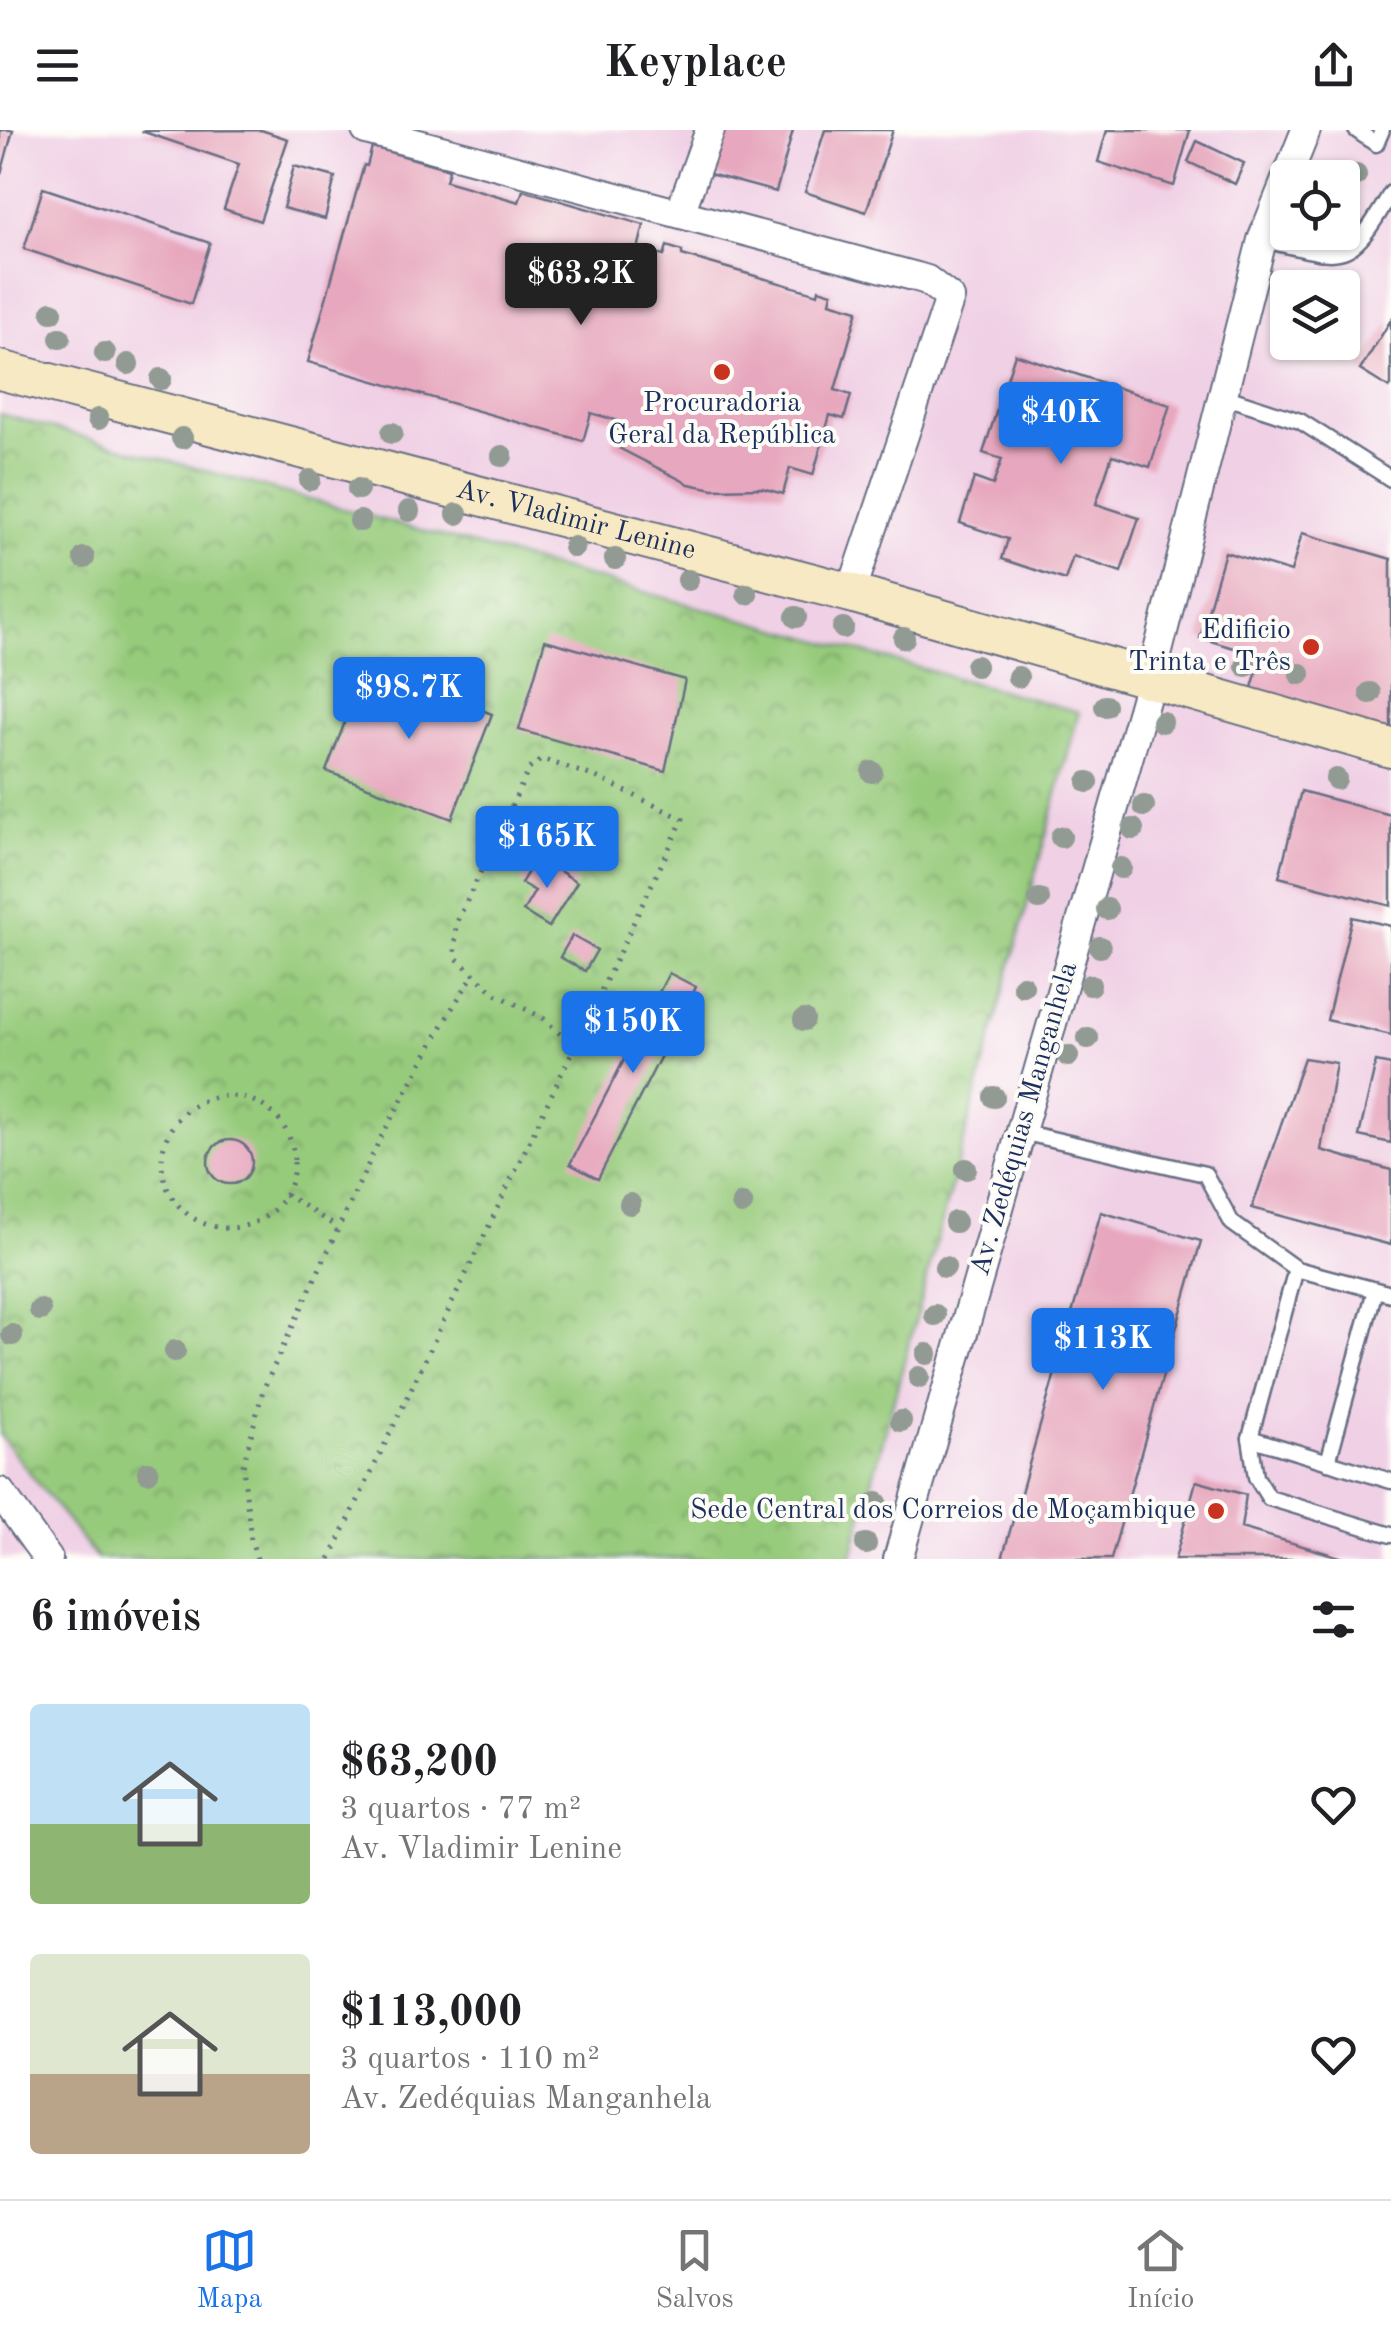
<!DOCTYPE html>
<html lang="pt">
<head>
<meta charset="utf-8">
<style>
	body { margin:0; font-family:"Old Standard TT",serif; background:#f2f2f2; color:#202124; height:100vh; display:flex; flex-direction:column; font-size:38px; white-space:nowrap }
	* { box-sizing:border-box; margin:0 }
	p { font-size:32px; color:#757577 }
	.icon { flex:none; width:55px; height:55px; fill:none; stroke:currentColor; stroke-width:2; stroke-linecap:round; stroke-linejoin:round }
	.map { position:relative; height:1429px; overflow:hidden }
	.drawer { display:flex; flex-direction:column; background:#fff; flex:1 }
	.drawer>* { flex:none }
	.controls { position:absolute; left:1270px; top:30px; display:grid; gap:20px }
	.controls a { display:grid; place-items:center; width:90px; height:90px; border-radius:10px; background:#fff; box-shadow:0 2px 8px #0004; font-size:50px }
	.price { position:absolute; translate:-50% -85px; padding:0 22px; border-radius:10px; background:#1a73e8; color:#fff; font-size:32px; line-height:65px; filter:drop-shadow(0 2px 5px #0008) }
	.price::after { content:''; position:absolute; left:50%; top:60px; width:30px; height:22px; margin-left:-15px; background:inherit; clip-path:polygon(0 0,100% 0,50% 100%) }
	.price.current { background:#222; color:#fff }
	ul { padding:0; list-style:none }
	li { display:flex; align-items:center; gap:30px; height:250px; padding:0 30px }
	li span { display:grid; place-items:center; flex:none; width:280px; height:200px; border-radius:10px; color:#555 }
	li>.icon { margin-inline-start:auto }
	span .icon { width:120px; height:120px; fill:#fffc; stroke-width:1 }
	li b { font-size:42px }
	h2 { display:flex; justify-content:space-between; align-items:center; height:120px; padding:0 30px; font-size:42px }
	header { display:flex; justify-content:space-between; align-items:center; height:130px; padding:0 30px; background:#fff; font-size:45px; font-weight:700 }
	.menu { display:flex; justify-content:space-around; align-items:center; height:140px; border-top:2px solid #e0e0e0; background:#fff; font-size:28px; color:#757577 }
	.menu a { display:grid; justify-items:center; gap:5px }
	.menu .current { color:#1a73e8 }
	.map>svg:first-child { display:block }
</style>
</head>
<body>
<header><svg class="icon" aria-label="menu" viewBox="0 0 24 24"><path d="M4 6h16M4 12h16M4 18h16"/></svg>Keyplace<svg class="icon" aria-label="share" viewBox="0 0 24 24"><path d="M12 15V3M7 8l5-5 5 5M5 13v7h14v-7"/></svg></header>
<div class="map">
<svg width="1391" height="1429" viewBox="0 0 1391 1429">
	<defs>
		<pattern id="park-crowns" width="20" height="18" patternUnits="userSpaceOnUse" patternTransform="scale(2.5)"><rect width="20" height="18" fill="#97cb7c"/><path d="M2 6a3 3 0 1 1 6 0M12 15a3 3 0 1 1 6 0" fill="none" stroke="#7aa569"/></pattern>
	</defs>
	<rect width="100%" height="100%" fill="#fdfcf7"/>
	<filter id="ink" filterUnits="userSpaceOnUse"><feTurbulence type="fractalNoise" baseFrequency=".01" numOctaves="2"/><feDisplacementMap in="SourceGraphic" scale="20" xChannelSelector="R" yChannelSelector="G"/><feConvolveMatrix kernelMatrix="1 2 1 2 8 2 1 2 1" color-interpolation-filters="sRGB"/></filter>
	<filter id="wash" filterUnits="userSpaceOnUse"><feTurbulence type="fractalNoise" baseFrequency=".0048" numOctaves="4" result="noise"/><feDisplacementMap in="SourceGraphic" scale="40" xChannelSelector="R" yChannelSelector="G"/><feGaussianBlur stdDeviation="2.25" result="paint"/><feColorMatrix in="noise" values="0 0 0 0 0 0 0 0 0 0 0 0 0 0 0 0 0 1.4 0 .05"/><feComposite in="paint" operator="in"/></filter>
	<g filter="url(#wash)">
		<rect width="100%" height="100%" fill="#f3e4c9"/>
		<path fill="#f0d0e5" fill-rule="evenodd" d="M0 0H1391V1429H0ZM1288 48H1342V102H1288ZM1288 158H1342V212H1288Z"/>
		<polygon fill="url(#park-crowns)" stroke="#597d6d" stroke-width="2.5" points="0,284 1079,582 851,1429 97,1429 0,1305"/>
		<g id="blocks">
			<g fill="#e7a7be">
				<polygon points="0,0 13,0 1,44 0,44"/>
				<polygon points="261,0 288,9 260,91 224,79 239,34 141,1"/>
				<polygon points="718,0 793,0 776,62 706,43"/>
				<polygon points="825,0 893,0 866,82 805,62"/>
				<polygon points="1107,0 1190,0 1174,56 1098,32"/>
				<polygon points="1197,11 1244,33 1235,54 1188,32"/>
				<polygon points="372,17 449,39 446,51 519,72 523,60 644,95 638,119 664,126 667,116 682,121 682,125 818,164 819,159 832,163 830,172 858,180 835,260 851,265 844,289 830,285 813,345 790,338 783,364 762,358 713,359 689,354 613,315 619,291 591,283 583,311 308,232 364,35 367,36"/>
				<polygon points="294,36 335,47 325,89 283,78"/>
				<polygon points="43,58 210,113 191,174 24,119"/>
				<polygon points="1391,190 1391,256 1389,258 1360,240"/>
				<polygon points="1015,224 1170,275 1150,337 1112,325 1096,374 1139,388 1121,442 1073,426 1065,450 1002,429 1008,409 960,393 974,348 993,355 1002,329 983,323"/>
				<polygon points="1302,403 1391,429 1391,614 1248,572 1261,526 1200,508 1225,422 1291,442"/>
				<polygon points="545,510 685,550 665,641 519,600"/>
				<polygon points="367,535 492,584 452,689 326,641"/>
				<polygon points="1301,661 1391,685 1391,776 1279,747"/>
				<polygon points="537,727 577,752 549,797 523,781 535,761 521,753"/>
				<polygon points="1352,787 1391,796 1391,905 1327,890"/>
				<polygon points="572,806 597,820 585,841 560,827"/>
				<polygon points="669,843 696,857 598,1049 570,1034"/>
				<polygon points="1304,928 1336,933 1321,1020 1391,1040 1391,1115 1252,1078"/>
				<polygon points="1376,932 1391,935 1391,1013 1359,1006"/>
				<circle cx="230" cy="1032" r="22"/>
				<polygon points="1101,1082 1201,1111 1111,1429 1002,1429"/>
				<polygon points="1196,1351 1246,1365 1241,1398 1347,1429 1175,1429"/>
			</g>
		</g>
	</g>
	<g filter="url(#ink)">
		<use href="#blocks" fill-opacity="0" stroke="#676e83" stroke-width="2.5"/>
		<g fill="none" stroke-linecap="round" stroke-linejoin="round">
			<defs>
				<g id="service">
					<polyline points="1356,0 1376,14 1382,0"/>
					<path d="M1262 110C1345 127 1346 140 1391 63"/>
					<polyline points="1223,266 1300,291 1391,349"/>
					<polyline points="1021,1002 1205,1044 1232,1093 1296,1139 1391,1164"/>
					<polyline points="1296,1139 1250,1308 1256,1347 1269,1368 1391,1405"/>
					<polyline points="1250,1308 1391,1351"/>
					<polyline points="1328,1332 1375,1160"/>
				</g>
				<g id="minor">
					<polyline points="366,0 917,147 927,150 950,168 851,463"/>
					<polyline points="680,83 710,0"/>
					<polyline points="0,1362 48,1429"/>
					<polyline points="898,1429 1151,549 1262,110 1306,0"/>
				</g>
				<g id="secondary">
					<path id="s1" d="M0 240 851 463 1391 618"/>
				</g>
			</defs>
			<use href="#service" stroke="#676e83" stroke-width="19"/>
			<use href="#minor" stroke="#676e83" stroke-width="32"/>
			<use href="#secondary" stroke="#676e83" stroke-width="42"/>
			<g stroke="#676e83" stroke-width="5" stroke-dasharray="2.5 8" stroke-linecap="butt">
				<circle cx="228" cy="1032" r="66"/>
				<polyline points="285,1064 338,1098"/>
				<polyline points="257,1429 251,1410 243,1336 263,1260 380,1009 451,880 474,844"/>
				<polyline points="330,1429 683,689 596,647 542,629 529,639 456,794 455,827 496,864 543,888 574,917"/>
			</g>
			<use href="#service" stroke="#fff" stroke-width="14"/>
			<use href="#minor" stroke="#fff" stroke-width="28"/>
			<use href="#secondary" stroke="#f7e9c3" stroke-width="38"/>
		</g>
		<g fill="#919a93">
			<circle cx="1356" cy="45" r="11"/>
			<circle cx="52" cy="182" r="11"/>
			<circle cx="60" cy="208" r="11"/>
			<circle cx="105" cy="223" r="11"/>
			<circle cx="128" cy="234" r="11"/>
			<circle cx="161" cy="249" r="11"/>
			<circle cx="98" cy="289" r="11"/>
			<circle cx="392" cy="303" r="11"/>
			<circle cx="182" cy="308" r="11"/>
			<circle cx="502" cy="326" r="11"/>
			<circle cx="310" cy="350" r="11"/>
			<circle cx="358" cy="359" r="11"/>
			<circle cx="409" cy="381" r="11"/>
			<circle cx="457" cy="384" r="11"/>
			<circle cx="360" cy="391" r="11"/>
			<circle cx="574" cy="417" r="11"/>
			<circle cx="84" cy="428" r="11"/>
			<circle cx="615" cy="429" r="11"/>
			<circle cx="688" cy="450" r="11"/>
			<circle cx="747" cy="464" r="11"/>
			<circle cx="796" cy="487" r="11"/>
			<circle cx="843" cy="498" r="11"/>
			<circle cx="904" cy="508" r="11"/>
			<circle cx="976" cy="536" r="11"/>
			<circle cx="1246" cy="536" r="11"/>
			<circle cx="1300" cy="544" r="11"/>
			<circle cx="1018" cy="547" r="11"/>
			<circle cx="1370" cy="563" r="11"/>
			<circle cx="1105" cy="576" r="11"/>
			<circle cx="1162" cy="592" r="11"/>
			<circle cx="872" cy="642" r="11"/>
			<circle cx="1336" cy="649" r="11"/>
			<circle cx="1088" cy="652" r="11"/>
			<circle cx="1144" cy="676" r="11"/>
			<circle cx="1133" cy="699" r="11"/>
			<circle cx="1061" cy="707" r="11"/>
			<circle cx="1121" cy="738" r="11"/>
			<circle cx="1039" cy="769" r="11"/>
			<circle cx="1107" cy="779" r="11"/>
			<circle cx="1100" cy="817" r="11"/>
			<circle cx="1090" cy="855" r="11"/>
			<circle cx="1023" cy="856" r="11"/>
			<circle cx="804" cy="890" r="11"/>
			<circle cx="1088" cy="908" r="11"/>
			<circle cx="1068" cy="926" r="11"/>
			<circle cx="994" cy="967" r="11"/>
			<circle cx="966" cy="1039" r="11"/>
			<circle cx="630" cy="1074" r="11"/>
			<circle cx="742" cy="1074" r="11"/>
			<circle cx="955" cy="1092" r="11"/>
			<circle cx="945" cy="1137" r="11"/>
			<circle cx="40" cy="1180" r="11"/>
			<circle cx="935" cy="1185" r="11"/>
			<circle cx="12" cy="1205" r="11"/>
			<circle cx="175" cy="1221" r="11"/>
			<circle cx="927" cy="1224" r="11"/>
			<circle cx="919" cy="1247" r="11"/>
			<circle cx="901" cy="1291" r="11"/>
			<circle cx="148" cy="1342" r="11"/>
			<circle cx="877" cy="1373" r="11"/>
			<circle cx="866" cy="1414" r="11"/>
		</g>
	</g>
	<g fill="#c8321e" stroke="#fdfcf7" stroke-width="4">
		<circle cx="722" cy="242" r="10"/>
		<circle cx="1311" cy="517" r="10"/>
		<circle cx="1216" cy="1381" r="10"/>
	</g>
	<g text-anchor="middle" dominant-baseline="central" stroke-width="8" stroke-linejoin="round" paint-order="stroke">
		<g font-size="28" fill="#1b2f5e" stroke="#fdfcf7" text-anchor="end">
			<text x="722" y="274" text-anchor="middle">Procuradoria<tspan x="722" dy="32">Geral da República</tspan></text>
			<text x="1291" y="501">Edificio<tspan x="1291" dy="32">Trinta e Três</tspan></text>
			<text x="1196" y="1381">Sede Central dos Correios de Moçambique</text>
		</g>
		<g font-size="28" fill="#1b2f5e" stroke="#fdfcf7">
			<text stroke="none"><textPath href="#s1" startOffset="595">Av. Vladimir Lenine</textPath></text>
			<text transform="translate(1025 989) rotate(-74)">Av. Zedéquias Manganhela</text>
		</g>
	</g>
</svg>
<div class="controls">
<a><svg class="icon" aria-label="locate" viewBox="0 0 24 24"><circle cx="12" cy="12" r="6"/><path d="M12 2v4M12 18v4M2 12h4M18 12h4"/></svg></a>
<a><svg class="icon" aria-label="layers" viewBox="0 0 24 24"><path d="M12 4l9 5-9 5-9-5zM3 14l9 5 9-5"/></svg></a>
</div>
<b class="price current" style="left:581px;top:198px">$63.2K</b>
<b class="price" style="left:1061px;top:337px">$40K</b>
<b class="price" style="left:409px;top:612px">$98.7K</b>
<b class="price" style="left:547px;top:761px">$165K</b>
<b class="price" style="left:633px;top:946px">$150K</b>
<b class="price" style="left:1103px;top:1263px">$113K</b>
</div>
<section class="drawer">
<h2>6 imóveis<svg class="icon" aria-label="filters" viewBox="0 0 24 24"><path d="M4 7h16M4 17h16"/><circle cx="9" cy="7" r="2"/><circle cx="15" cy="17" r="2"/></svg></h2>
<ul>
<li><span style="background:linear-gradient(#bfe0f5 60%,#8fb573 0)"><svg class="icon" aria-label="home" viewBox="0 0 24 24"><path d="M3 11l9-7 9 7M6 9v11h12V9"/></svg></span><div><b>$63,200</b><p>3 quartos · 77 m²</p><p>Av. Vladimir Lenine</p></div><svg class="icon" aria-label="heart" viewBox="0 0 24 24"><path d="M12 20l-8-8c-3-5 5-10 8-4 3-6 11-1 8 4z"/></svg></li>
<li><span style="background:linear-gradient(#dfe7d0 60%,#b9a48a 0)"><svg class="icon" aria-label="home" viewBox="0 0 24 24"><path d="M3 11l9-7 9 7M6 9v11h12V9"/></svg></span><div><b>$113,000</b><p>3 quartos · 110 m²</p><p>Av. Zedéquias Manganhela</p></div><svg class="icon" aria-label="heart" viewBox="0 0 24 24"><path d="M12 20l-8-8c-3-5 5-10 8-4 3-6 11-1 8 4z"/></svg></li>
</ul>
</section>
<nav class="menu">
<a class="current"><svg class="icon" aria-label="map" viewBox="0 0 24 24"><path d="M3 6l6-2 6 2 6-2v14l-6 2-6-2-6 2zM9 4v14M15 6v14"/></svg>Mapa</a>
<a><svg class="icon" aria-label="saved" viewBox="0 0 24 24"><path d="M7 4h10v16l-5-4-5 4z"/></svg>Salvos</a>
<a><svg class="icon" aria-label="home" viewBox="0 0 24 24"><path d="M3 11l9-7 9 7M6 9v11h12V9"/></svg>Início</a>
</nav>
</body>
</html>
